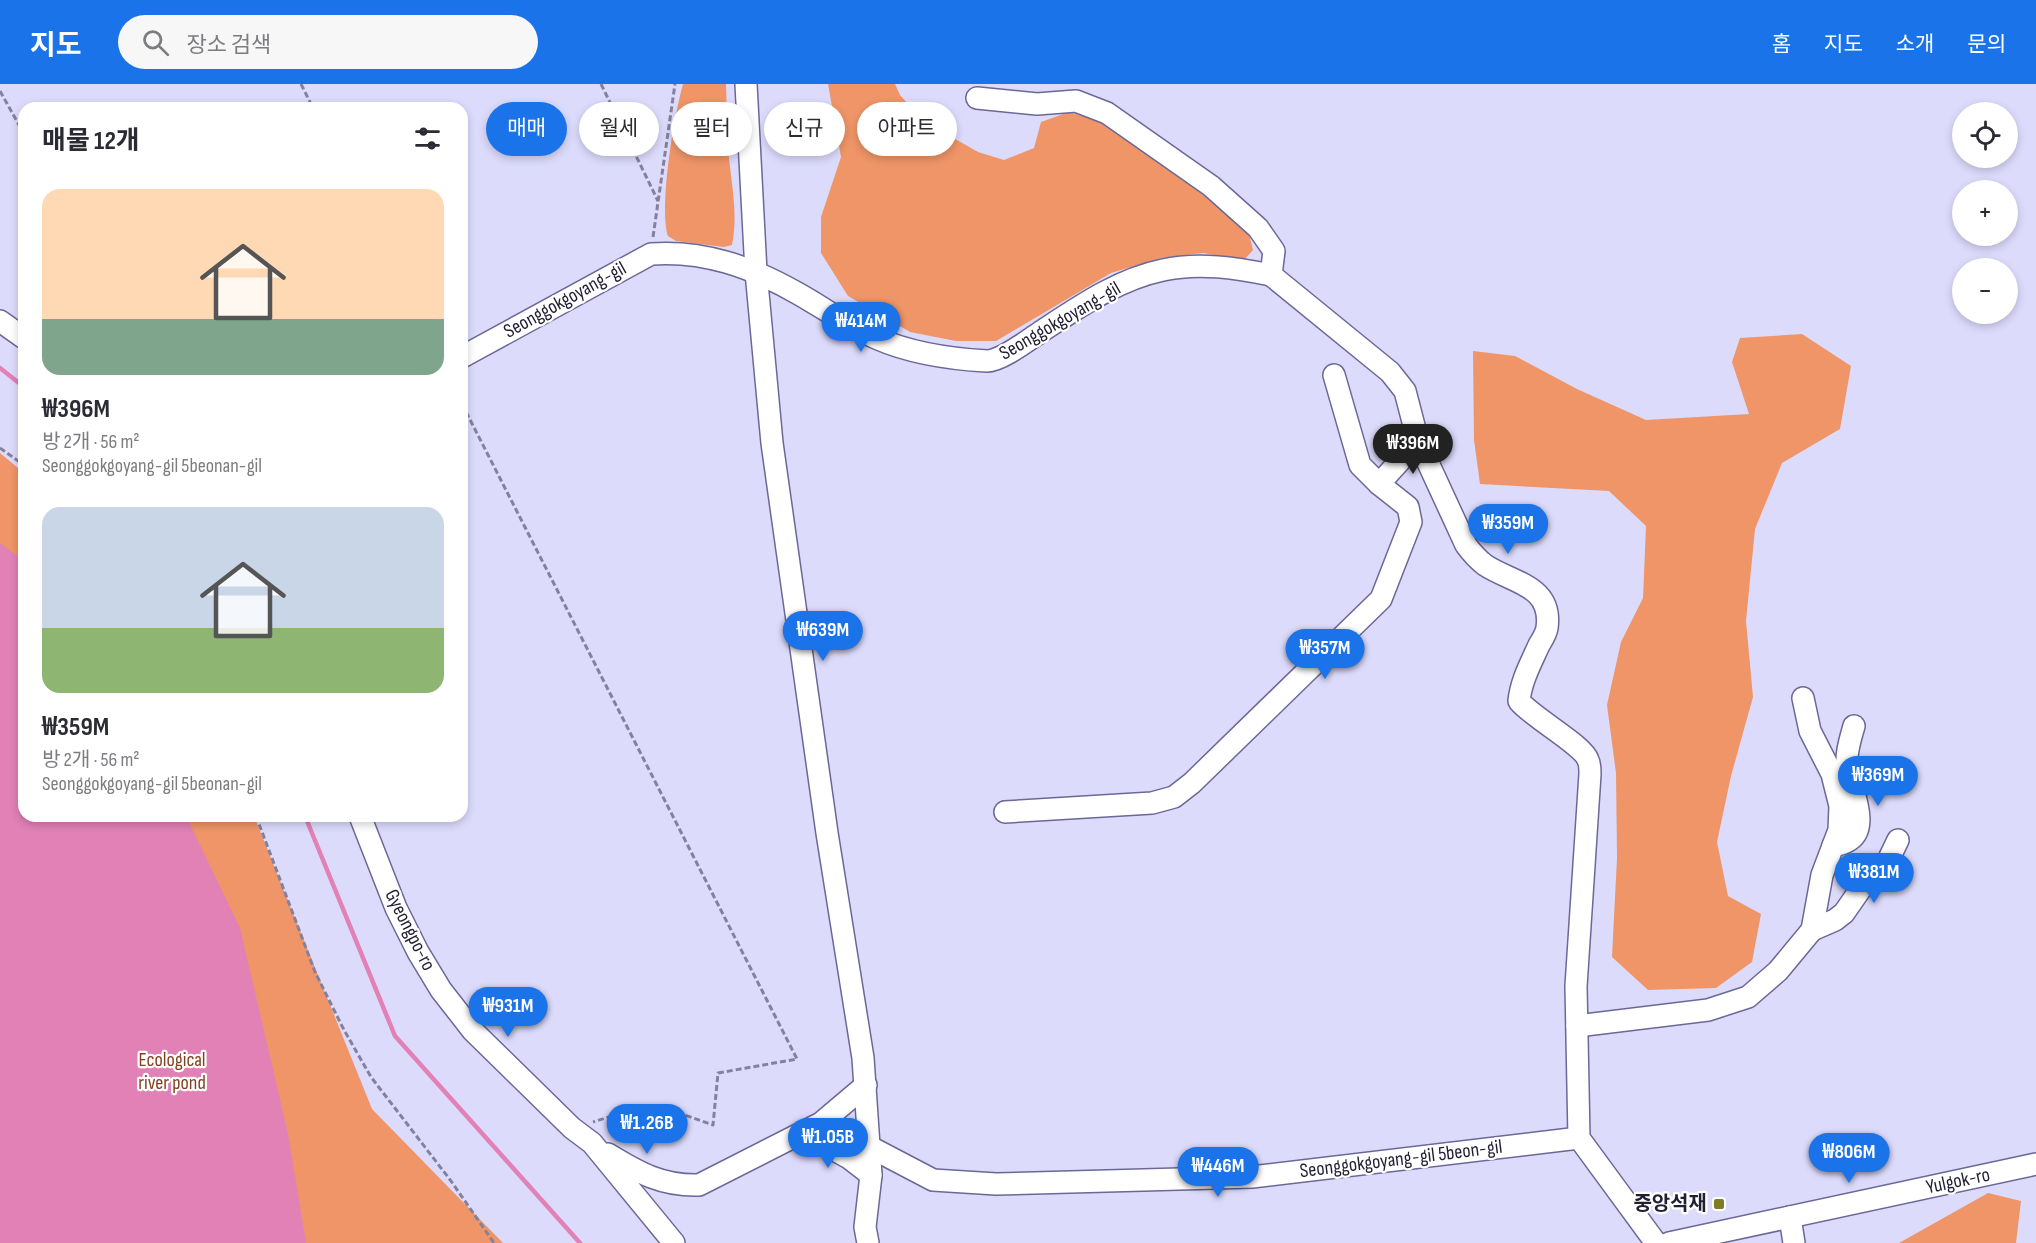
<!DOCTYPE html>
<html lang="ko">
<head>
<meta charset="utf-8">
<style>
	body { margin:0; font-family:"Sofia Sans Condensed","Noto Sans KR",sans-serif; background:#f7f7f7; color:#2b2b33; height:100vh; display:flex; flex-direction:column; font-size:22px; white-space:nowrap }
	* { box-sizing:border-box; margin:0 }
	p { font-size:20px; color:#7c7c81 }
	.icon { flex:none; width:33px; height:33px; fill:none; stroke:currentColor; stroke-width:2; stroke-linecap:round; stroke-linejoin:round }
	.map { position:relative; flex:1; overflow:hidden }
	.details { position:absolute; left:18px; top:18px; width:450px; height:720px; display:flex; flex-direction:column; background:#fff; border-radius:18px; box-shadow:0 3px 9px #0003 }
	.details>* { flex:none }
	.hud { position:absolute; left:486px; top:18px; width:570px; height:54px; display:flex; gap:12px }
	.buttons { position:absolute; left:1952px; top:18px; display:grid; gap:12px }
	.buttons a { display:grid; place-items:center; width:66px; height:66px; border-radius:50%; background:#fff; box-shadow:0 3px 9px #0003; font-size:30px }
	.price { position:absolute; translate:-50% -51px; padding:0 14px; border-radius:21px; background:#1a73e8; color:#fff; font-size:20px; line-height:39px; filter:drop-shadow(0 2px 3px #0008) }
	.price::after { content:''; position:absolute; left:50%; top:36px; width:18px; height:14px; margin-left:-9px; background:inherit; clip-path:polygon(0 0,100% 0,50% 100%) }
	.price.current { background:#222; color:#fff }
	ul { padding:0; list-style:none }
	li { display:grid; align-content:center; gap:12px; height:318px; padding:0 24px }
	li span { display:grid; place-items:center; height:186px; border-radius:18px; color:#555 }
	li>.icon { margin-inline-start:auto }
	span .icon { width:108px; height:108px; fill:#fffc; stroke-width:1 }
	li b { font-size:26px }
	h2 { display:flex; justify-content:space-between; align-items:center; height:72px; padding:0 24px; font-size:26px }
	.pill { padding:0 21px; border-radius:27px; background:#fff; box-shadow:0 3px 9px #0003; font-size:21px; line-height:54px }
	.pill.current { background:#1a73e8; color:#fff }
	header { display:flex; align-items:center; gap:36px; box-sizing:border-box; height:84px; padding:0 30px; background:#1a73e8; color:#fff }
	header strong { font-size:28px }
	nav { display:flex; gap:33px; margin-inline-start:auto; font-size:21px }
	.search { width:420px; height:54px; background:#f7f7f7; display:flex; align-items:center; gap:15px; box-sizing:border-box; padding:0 21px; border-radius:33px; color:#7c7c81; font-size:22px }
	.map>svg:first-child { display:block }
</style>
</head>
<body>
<header>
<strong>지도</strong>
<div class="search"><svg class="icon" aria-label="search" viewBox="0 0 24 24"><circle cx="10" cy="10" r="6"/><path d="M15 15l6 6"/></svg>장소 검색</div>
<nav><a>홈</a><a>지도</a><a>소개</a><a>문의</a></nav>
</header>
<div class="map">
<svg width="2036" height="1159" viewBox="0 0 2036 1159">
	<rect width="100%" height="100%" fill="#dcdbfc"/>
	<g fill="#ef9568">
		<path d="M683 0H726C727 20 726 41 728 62 730 94 739 129 732 161L724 163 676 157 668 152C659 121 674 32 683 0Z"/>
		<polygon points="828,0 895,0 900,11 922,36 978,68 1004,76 1034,64 1041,38 1069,28 1104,38 1205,112 1249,150 1253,166 1244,176 1203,169 1161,174 1111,189 996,257 956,257 910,248 848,212 821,169 821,133 841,73"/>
		<polygon points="1802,250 1851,282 1840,345 1782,379 1755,445 1746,537 1753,613 1731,692 1717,758 1728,812 1761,830 1752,878 1716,904 1648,906 1612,873 1617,774 1616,689 1607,621 1621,558 1643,514 1646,442 1609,407 1480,400 1474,356 1473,267 1515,272 1577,305 1646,336 1749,330 1732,278 1740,254"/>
		<polygon points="0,369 24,389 24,732 254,732 372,1025 503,1159 0,1159"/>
		<polygon points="1988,1109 2021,1117 2016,1159 1899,1159"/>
	</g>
	<polygon fill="#e181b6" points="0,459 24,477 24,732 186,732 240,844 288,1050 306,1159 0,1159"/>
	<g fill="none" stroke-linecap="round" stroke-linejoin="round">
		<g stroke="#e181b6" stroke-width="4.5">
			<polyline points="0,284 24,303"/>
			<polyline points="305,732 395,952 580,1159"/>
		</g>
		<defs>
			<g id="minor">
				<polyline points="746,0 756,188 772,359 827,749 863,974 871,1091 865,1143 868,1159"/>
				<path d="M977 14 1037 20 1076 17 1107 29 1211 102 1258 144 1274 167 1271 191 1390 288 1405 307 1418 357 1466 461C1472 469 1477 475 1485 481 1512 499 1553 501 1547 544 1546 550 1542 556 1539 561 1531 579 1521 597 1519 617 1533 634 1583 661 1588 676 1590 680 1590 686 1590 690L1576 902 1579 1054 1656 1159"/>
				<polyline points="0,237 24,254"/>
				<path d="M462 273 651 170C704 166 751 183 797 209 824 224 848 242 876 254 910 269 950 275 987 277 1001 277 1030 255 1042 247 1080 222 1119 195 1163 186 1199 178 1236 184 1271 191"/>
				<polyline points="1379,400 1418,357"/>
				<polyline points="1005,728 1152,719 1174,713 1192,699 1381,515 1411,438 1408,423 1379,400 1360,381 1334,291"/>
				<polyline points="360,732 396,824 418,868 441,906 473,947 572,1044 592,1059 674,1159"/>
				<path d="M1833 762C1837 761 1842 760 1846 758 1874 745 1848 700 1847 679 1846 667 1851 653 1854 642"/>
				<polyline points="1812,846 1835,836 1844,829 1862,803 1885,783 1898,756"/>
				<polyline points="1577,942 1708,926 1748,913 1778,887 1812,846 1822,791 1839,746 1840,722 1832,690 1810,647 1803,614"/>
				<polyline points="803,1049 849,1074 871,1091"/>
				<polyline points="870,1063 933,1096 996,1100 1252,1093 1579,1054"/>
				<path d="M608 1070C639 1089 662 1102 699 1101L821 1039 866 1001"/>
				<polyline points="1790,1133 1794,1159"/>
				<polyline points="1669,1159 2036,1080"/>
			</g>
		</defs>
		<use href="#minor" stroke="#6b6797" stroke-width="24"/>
		<g stroke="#83829d" stroke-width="3" stroke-dasharray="6 3" stroke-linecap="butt">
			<polyline points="301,0 313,24"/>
			<polyline points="601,0 658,117"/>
			<polyline points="0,7 24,50"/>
			<polyline points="653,153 675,0"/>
			<polyline points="462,320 797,975 718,989 713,1041 668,1025 609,1033 593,1038"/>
			<polyline points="0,364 24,381"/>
			<polyline points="256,732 315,888 344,946 371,993 451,1097 494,1159"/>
		</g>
		<use href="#minor" stroke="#fff" stroke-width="21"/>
	</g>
	<rect fill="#807c23" stroke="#fff" stroke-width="2" x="1713" y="1114" width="12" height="12" rx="3"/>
	<g text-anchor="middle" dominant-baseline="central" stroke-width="4.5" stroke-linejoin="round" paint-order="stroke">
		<g font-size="20" fill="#201f33" stroke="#fff">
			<text transform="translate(565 216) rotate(-29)">Seonggokgoyang-gil</text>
			<text transform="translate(1060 237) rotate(-30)">Seonggokgoyang-gil</text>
			<text transform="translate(410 846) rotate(63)">Gyeongpo-ro</text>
			<text transform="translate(1401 1075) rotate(-7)">Seonggokgoyang-gil 5beon-gil</text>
			<text transform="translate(1958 1097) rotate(-12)">Yulgok-ro</text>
		</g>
		<g font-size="20" fill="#80411f" stroke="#fff">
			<text x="172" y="976">Ecological<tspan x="172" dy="23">river pond</tspan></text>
		</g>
		<g font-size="20" font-weight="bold" fill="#201f33" stroke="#fff" text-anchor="end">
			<text x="1707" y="1120">중앙석재</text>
		</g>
	</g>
</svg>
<div class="buttons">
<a><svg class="icon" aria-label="locate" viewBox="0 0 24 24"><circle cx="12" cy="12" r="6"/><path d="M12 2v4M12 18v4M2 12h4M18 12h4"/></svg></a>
<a>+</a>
<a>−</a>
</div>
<b class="price" style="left:861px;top:269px">₩414M</b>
<b class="price current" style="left:1413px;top:391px">₩396M</b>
<b class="price" style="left:1508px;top:471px">₩359M</b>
<b class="price" style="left:823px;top:578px">₩639M</b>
<b class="price" style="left:1325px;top:596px">₩357M</b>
<b class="price" style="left:1878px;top:723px">₩369M</b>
<b class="price" style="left:1874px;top:820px">₩381M</b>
<b class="price" style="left:508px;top:954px">₩931M</b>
<b class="price" style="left:647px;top:1071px">₩1.26B</b>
<b class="price" style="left:828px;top:1085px">₩1.05B</b>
<b class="price" style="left:1849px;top:1100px">₩806M</b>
<b class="price" style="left:1218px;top:1114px">₩446M</b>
<div class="hud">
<a class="pill current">매매</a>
<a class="pill">월세</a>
<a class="pill">필터</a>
<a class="pill">신규</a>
<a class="pill">아파트</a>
</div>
<section class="details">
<h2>매물 12개<svg class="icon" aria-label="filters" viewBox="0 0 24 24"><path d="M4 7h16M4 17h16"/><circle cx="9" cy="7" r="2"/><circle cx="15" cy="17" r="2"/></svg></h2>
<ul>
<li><span style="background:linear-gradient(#ffd9b3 70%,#7fa58c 0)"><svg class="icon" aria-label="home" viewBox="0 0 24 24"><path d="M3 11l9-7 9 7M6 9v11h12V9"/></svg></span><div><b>₩396M</b><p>방 2개 · 56 m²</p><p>Seonggokgoyang-gil 5beonan-gil</p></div></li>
<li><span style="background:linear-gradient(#c9d6e8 65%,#8fb573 0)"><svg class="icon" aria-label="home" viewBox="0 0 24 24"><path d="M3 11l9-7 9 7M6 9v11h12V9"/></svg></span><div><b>₩359M</b><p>방 2개 · 56 m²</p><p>Seonggokgoyang-gil 5beonan-gil</p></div></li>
</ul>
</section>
</div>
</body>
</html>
